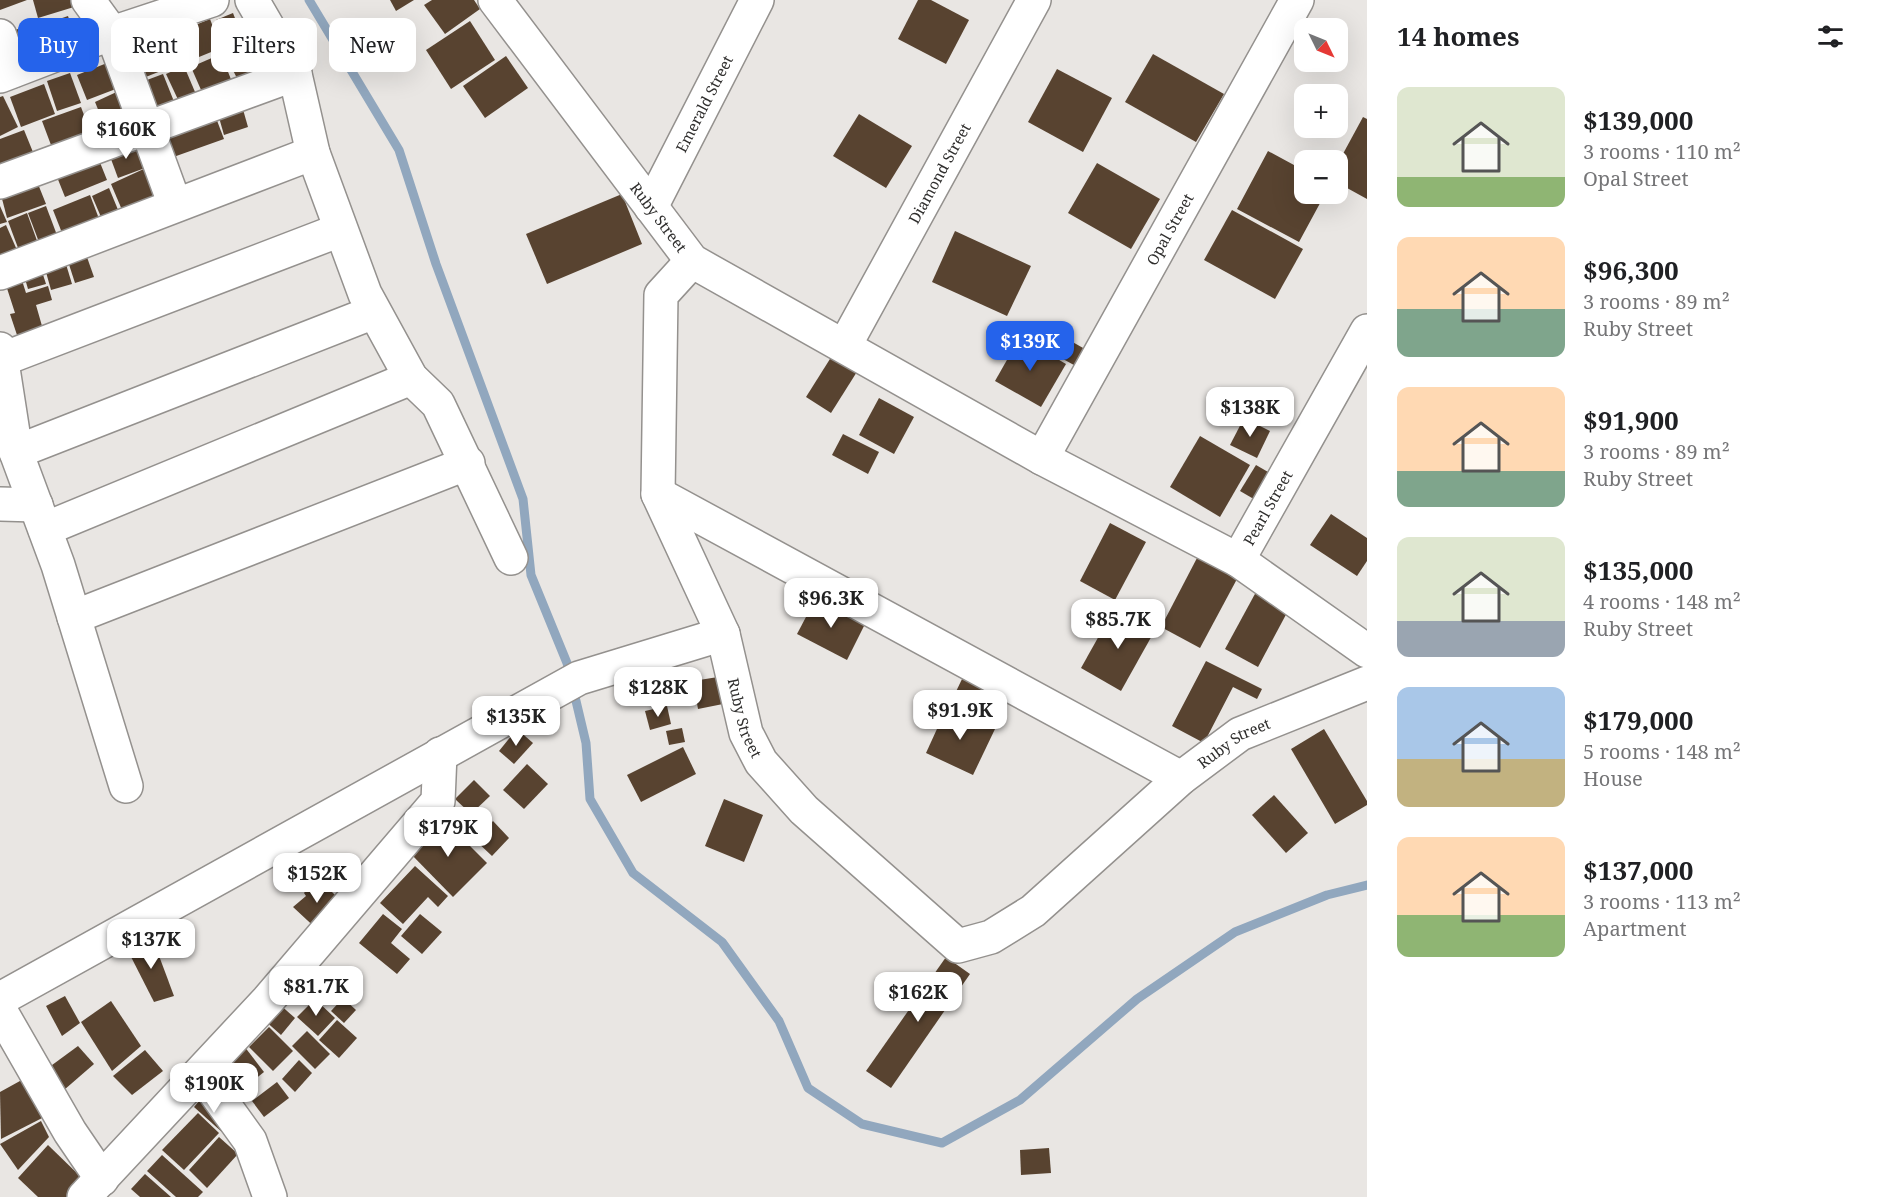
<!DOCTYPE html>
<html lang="en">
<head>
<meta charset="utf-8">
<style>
	body { margin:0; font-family:"Noto Serif",serif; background:#f2f2f2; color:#202124; height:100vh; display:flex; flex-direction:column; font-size:22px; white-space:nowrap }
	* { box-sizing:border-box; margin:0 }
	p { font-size:20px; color:#757577 }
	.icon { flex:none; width:33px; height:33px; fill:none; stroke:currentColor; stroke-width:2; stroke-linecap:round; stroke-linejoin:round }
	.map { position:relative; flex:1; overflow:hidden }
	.drawer { display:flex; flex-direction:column; background:#fff; width:510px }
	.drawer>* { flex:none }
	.hud { position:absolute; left:18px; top:18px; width:570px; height:54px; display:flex; gap:12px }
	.needle { width:39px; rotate:133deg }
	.fabs { position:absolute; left:1294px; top:18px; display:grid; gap:12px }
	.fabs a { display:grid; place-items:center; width:54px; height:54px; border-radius:12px; background:#fff; box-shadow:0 6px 24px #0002; font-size:30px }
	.price { position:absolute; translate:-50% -51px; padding:0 14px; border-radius:12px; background:#fff; color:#222; font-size:20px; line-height:39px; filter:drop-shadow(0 2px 3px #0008) }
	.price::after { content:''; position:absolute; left:50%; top:36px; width:18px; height:14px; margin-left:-9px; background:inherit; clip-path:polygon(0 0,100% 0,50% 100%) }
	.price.selected { background:#2563eb; color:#fff }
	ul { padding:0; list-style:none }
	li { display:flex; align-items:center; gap:18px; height:150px; padding:0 30px }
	li span { display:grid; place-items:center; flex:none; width:168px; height:120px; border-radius:12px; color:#555 }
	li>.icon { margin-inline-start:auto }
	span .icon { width:72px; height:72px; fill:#fffc; stroke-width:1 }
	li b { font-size:26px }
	h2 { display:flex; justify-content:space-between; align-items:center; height:72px; padding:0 30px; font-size:26px }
	.tag { padding:0 21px; border-radius:12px; background:#fff; box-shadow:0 6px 24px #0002; font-size:21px; line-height:54px }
	.tag.selected { background:#2563eb; color:#fff }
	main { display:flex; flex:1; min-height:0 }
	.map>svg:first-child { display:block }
</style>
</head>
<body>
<main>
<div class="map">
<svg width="1367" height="1197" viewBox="0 0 1367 1197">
	<rect width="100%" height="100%" fill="#e9e6e3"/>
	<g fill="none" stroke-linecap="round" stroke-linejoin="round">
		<polyline stroke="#91a7be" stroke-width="9" points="309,0 399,150 436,264 523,499 531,575 567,663 586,743 590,799 633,873 722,942 779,1021 808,1088 862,1124 942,1143 1020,1100 1137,999 1235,932 1327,895 1367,885"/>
	</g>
	<g fill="#584330">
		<polygon points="0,0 27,0 0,10"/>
		<polygon points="33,0 71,0 74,7 38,18"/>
		<polygon points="390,0 414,0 396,11"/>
		<polygon points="432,0 474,0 480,9 445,34 424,5"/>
		<polygon points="918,0 931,0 969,20 946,64 898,39"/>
		<polygon points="233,13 243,39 225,45 216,20"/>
		<polygon points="68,16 76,40 47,50 39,26"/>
		<polygon points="210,19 221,48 199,57 188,28"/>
		<polygon points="470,21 495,60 451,89 426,50"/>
		<polygon points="36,23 44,51 14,61 6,33"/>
		<polygon points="186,30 196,57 180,63 170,36"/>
		<polygon points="244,41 259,72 239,82 223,51"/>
		<polygon points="151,42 161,71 138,80 128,51"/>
		<polygon points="221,54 234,87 205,99 191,67"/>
		<polygon points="1153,54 1224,94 1196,142 1125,102"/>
		<polygon points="506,56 528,88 485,118 463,86"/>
		<polygon points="112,61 121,87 87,100 77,75"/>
		<polygon points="184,66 198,99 181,106 166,74"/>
		<polygon points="1057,69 1112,98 1083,152 1028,122"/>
		<polygon points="70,73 81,103 57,111 47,81"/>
		<polygon points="163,74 177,109 153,119 139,83"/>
		<polygon points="44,84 55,114 21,127 10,97"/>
		<polygon points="123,89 138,122 108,134 95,102"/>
		<polygon points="3,96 18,127 0,136 0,97"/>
		<polygon points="240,99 248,127 224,135 216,107"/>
		<polygon points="81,107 93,139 54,153 42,121"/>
		<polygon points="213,110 224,139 165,160 154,131"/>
		<polygon points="859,114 912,146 886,188 833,156"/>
		<polygon points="1363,117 1367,119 1367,199 1338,183 1338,163"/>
		<polygon points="24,130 35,157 0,167 0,139"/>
		<polygon points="134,141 145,168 118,178 108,151"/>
		<polygon points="95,150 107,180 65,197 53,167"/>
		<polygon points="1268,151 1305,171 1305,194 1325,194 1299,242 1237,209"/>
		<polygon points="1097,163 1160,199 1131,249 1068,213"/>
		<polygon points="148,167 163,200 125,217 111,184"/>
		<polygon points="36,179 46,204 7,218 0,191"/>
		<polygon points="109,188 121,217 104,224 92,196"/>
		<polygon points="622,194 642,244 547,284 526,234"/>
		<polygon points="90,195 101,224 64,238 53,210"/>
		<polygon points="0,206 7,222 0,224"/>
		<polygon points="46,206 60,243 42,250 28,213"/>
		<polygon points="1232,210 1303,249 1275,299 1204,260"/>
		<polygon points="27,213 40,249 21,256 8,221"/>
		<polygon points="6,225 20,257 0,265 0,228"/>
		<polygon points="955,231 1031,266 1007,316 932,282"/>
		<polygon points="82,243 94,277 75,283 64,249"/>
		<polygon points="62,251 72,284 51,290 42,258"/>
		<polygon points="38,259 46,284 28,289 21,265"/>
		<polygon points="19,271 26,293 48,286 52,300 36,305 44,333 19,341 10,314 15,313 3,276"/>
		<polygon points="1053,331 1092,353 1083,370 1043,348"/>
		<polygon points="1020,337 1066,364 1041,407 995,381"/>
		<polygon points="835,351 860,367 831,413 806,397"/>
		<polygon points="879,398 914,417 894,454 859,435"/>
		<polygon points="1244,418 1270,431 1257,458 1230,445"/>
		<polygon points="843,434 879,452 868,474 832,455"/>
		<polygon points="1200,436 1250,465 1220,517 1170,487"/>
		<polygon points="1256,465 1280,479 1264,505 1240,491"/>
		<polygon points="1331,514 1367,538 1367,561 1357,576 1310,545"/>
		<polygon points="1110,523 1146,542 1115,600 1080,581"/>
		<polygon points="1197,558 1237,579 1200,648 1161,627"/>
		<polygon points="1256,592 1289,609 1258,667 1225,649"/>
		<polygon points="816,598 865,624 847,660 797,634"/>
		<polygon points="1114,609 1154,632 1121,691 1081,668"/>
		<polygon points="1206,661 1262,689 1257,699 1233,687 1204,743 1172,726"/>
		<polygon points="718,677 723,704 698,709 693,681"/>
		<polygon points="963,677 995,693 982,719 950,704"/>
		<polygon points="667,706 671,724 650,730 645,711"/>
		<polygon points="947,707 995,729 973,775 926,753"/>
		<polygon points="682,728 685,742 669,745 666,731"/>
		<polygon points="517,729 533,743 514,764 499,751"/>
		<polygon points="1324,729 1367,801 1367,805 1335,824 1291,749"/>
		<polygon points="683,747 696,774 641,802 627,775"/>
		<polygon points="527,764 548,784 524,809 503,790"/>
		<polygon points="474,780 490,796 471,814 455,799"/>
		<polygon points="1274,795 1308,833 1286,853 1252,815"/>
		<polygon points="724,799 763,815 744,862 705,846"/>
		<polygon points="442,818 487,863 453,897 409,852"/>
		<polygon points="493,821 509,838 492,856 475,840"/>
		<polygon points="415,866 448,896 438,907 428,897 403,924 380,903"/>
		<polygon points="317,877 337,897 321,933 293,907 306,896 304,893"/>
		<polygon points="383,914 402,929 391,943 410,959 397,974 359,943"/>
		<polygon points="420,914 442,932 422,954 401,936"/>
		<polygon points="152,937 174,996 154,1002 127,949"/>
		<polygon points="946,957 970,974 891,1088 866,1071"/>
		<polygon points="65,996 80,1023 62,1036 46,1006"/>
		<polygon points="343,998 356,1010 344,1023 331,1011"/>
		<polygon points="315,999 335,1018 318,1036 297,1017"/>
		<polygon points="111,1001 141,1046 112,1071 81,1022"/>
		<polygon points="278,1003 295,1018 281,1035 263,1019"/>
		<polygon points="337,1020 357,1038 339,1058 319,1040"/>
		<polygon points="269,1027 293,1051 273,1071 249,1047"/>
		<polygon points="307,1031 330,1054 315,1069 292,1046"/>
		<polygon points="78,1046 94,1064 64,1090 48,1068"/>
		<polygon points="244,1046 264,1072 238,1093 218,1066"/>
		<polygon points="145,1050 163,1071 132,1095 113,1076"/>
		<polygon points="299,1060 312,1073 295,1092 282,1079"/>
		<polygon points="29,1076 48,1115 1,1139 0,1092"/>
		<polygon points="277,1082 289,1098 264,1117 252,1101"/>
		<polygon points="205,1094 234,1120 223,1133 194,1107"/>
		<polygon points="198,1113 219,1133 184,1170 162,1150"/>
		<polygon points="41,1121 49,1137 18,1170 0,1144"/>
		<polygon points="219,1137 238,1154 207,1188 189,1170"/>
		<polygon points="48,1145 83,1179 68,1197 38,1197 18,1178"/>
		<polygon points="1049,1148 1051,1173 1021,1175 1020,1150"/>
		<polygon points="162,1155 203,1192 198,1197 176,1197 147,1171"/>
		<polygon points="145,1174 171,1197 140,1197 131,1189"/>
	</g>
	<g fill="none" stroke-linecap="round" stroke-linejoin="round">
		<defs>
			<g id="minor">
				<polyline points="88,0 112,33 175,205"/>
				<polyline points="252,0 295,74 313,153 365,294 411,378 438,404 511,558"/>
				<path id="s1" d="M495 0 692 261 1042 458 1238 560 1367 651"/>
				<polyline points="0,36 12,71"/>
				<polyline points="0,76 112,33 212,0"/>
				<polyline points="0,182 295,74"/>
				<path id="s2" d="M651 207 757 0"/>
				<path id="s3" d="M692 261 661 295 658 494 723 634 746 733 761 762 804 810 958 946 991 937 1033 911 1181 778 1240 734 1367 683"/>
				<polyline points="0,273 313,153"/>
				<path id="s4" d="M845 345 1034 0"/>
				<polyline points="0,349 16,452 58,565 126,786"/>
				<polyline points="3,359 340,230"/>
				<polyline points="16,452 374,312"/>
				<path id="s5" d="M1042 458 1297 0"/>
				<polyline points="658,494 1181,778"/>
				<polyline points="0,504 36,505"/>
				<polyline points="45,529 411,378"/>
				<path id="s6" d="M1238 560 1367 331"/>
				<polyline points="74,617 468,463"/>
				<polyline points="0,999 579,678 723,634"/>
				<polyline points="0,1010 70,1132 102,1179"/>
				<polyline points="201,1073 250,1141 270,1197"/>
				<polyline points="84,1197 268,1000 438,801 440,754"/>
			</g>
		</defs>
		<use href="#minor" stroke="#94918e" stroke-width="36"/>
		<use href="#minor" stroke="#fff" stroke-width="33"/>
	</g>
	<g text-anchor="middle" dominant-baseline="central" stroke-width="6" stroke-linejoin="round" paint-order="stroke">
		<g font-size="15" fill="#302f2e" stroke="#f7f3f1">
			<text stroke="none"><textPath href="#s2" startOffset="116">Emerald Street</textPath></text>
			<text stroke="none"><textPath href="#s4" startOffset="196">Diamond Street</textPath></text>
			<text stroke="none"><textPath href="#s1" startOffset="272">Ruby Street</textPath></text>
			<text stroke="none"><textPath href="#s5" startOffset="262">Opal Street</textPath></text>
			<text stroke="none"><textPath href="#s6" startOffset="60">Pearl Street</textPath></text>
			<text stroke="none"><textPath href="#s3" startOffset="486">Ruby Street</textPath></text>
			<text stroke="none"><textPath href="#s3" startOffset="1150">Ruby Street</textPath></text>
		</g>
	</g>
</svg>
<div class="fabs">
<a><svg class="needle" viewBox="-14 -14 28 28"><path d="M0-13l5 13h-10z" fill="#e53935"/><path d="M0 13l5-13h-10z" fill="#757577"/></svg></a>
<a>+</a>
<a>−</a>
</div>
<b class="price" style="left:126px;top:160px">$160K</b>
<b class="price selected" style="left:1030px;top:372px">$139K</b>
<b class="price" style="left:1250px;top:438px">$138K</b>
<b class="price" style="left:831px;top:629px">$96.3K</b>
<b class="price" style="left:1118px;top:650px">$85.7K</b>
<b class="price" style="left:658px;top:718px">$128K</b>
<b class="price" style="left:960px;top:741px">$91.9K</b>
<b class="price" style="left:516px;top:747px">$135K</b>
<b class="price" style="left:448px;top:858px">$179K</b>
<b class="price" style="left:317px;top:904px">$152K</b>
<b class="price" style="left:151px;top:970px">$137K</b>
<b class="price" style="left:316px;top:1017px">$81.7K</b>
<b class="price" style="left:918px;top:1023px">$162K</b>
<b class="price" style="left:214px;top:1114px">$190K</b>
<div class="hud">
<a class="tag selected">Buy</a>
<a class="tag">Rent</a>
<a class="tag">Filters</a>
<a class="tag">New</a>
</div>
</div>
<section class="drawer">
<h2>14 homes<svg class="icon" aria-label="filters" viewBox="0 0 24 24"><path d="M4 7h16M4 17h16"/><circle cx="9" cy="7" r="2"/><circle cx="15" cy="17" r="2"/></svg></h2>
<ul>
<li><span style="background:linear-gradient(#dfe7d0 75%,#8fb573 0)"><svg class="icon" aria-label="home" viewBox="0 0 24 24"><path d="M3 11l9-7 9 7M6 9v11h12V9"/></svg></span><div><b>$139,000</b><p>3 rooms · 110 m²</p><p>Opal Street</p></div></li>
<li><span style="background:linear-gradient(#ffd9b3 60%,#7fa58c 0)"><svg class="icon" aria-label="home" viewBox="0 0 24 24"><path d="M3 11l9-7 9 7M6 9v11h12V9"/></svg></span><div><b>$96,300</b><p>3 rooms · 89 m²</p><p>Ruby Street</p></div></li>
<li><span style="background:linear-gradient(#ffd9b3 70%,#7fa58c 0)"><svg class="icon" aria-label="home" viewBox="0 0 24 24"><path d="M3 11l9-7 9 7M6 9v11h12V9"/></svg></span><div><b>$91,900</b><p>3 rooms · 89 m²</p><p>Ruby Street</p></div></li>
<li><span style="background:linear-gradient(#dfe7d0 70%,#9aa5b1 0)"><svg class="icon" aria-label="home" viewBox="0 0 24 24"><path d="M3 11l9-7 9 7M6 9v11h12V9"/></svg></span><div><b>$135,000</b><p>4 rooms · 148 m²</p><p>Ruby Street</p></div></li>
<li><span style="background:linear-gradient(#a9c7e8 60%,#c2b280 0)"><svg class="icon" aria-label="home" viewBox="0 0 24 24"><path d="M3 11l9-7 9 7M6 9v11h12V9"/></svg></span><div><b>$179,000</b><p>5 rooms · 148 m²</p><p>House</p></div></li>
<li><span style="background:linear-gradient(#ffd9b3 65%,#8fb573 0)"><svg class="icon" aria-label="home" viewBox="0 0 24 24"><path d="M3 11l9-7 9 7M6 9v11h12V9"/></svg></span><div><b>$137,000</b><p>3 rooms · 113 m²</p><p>Apartment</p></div></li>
</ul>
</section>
</main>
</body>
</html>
